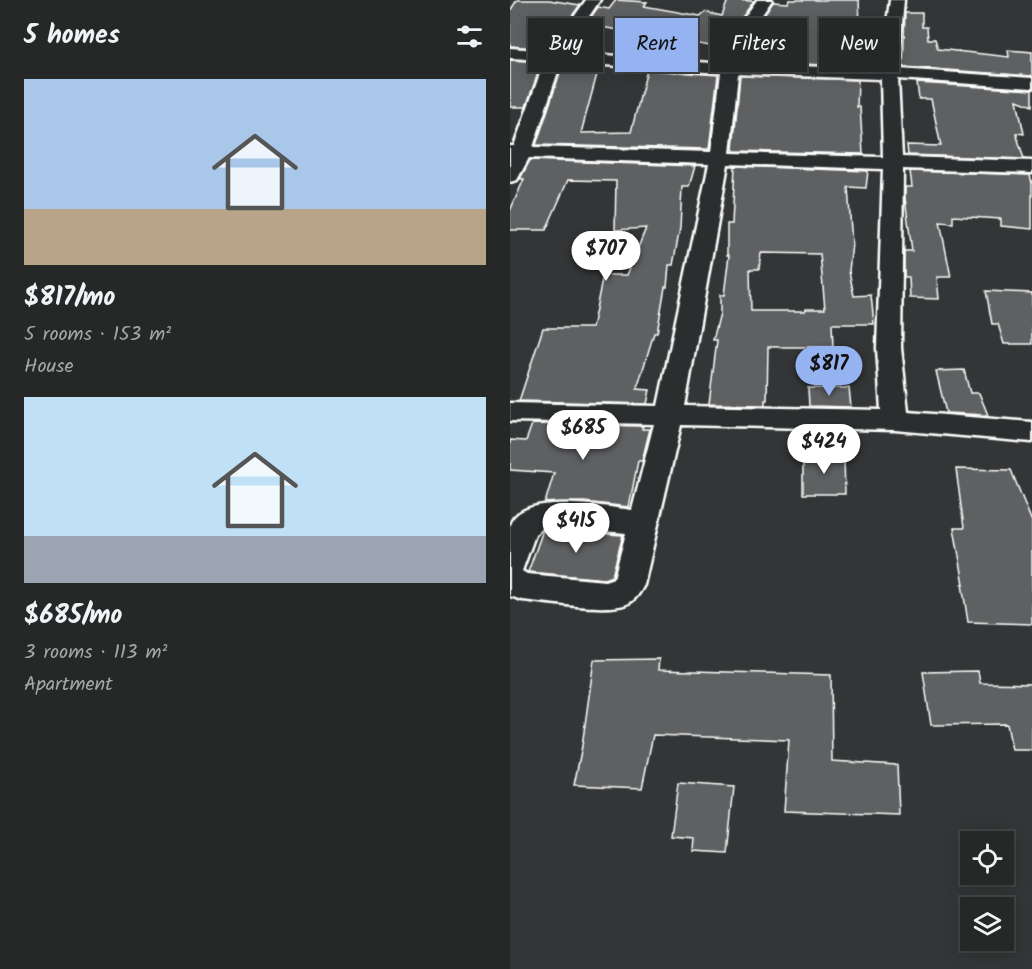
<!DOCTYPE html>
<html lang="en">
<head>
<meta charset="utf-8">
<style>
	body { margin:0; font-family:Kalam,sans-serif; background:#323434; color:#f1f3f6; height:100vh; display:flex; flex-direction:column; font-size:22px; white-space:nowrap }
	* { box-sizing:border-box; margin:0 }
	p { font-size:20px; color:#a4a6a8 }
	.icon { flex:none; width:33px; height:33px; fill:none; stroke:currentColor; stroke-width:2; stroke-linecap:round; stroke-linejoin:round }
	.map { position:relative; flex:1; overflow:hidden }
	.side { display:flex; flex-direction:column; background:#262828; width:510px }
	.side>* { flex:none }
	.banner { position:absolute; left:18px; top:18px; width:414px; height:54px; display:flex; gap:12px }
	.controls { position:absolute; left:450px; top:831px; display:grid; gap:12px }
	.controls a { display:grid; place-items:center; width:54px; height:54px; border-radius:0px; background:#262828; box-shadow:0 3px 15px #0003,0 0 0 2px #424445; font-size:30px }
	.price { position:absolute; translate:-50% -51px; padding:0 14px; border-radius:21px; background:#fff; color:#222; font-size:20px; line-height:39px; filter:drop-shadow(0 2px 3px #0008) }
	.price::after { content:''; position:absolute; left:50%; top:36px; width:18px; height:14px; margin-left:-9px; background:inherit; clip-path:polygon(0 0,100% 0,50% 100%) }
	.price.current { background:#95b2f1; color:#111 }
	ul { padding:0; list-style:none }
	li { display:grid; align-content:center; gap:12px; height:318px; padding:0 24px }
	li span { display:grid; place-items:center; height:186px; border-radius:0px; color:#555 }
	li>.icon { margin-inline-start:auto }
	span .icon { width:108px; height:108px; fill:#fffc; stroke-width:1 }
	li b { font-size:26px }
	h2 { display:flex; justify-content:space-between; align-items:center; height:72px; padding:0 24px; font-size:26px }
	.pill { padding:0 21px; border-radius:0px; background:#262828; box-shadow:0 3px 15px #0003,0 0 0 2px #424445; font-size:21px; line-height:54px }
	.pill.current { background:#95b2f1; color:#111 }
	main { display:flex; flex:1; min-height:0 }
	.map>svg:first-child { display:block }
</style>
</head>
<body>
<main>
<section class="side">
<h2>5 homes<svg class="icon" aria-label="filters" viewBox="0 0 24 24"><path d="M4 7h16M4 17h16"/><circle cx="9" cy="7" r="2"/><circle cx="15" cy="17" r="2"/></svg></h2>
<ul>
<li><span style="background:linear-gradient(#a9c7e8 70%,#b9a48a 0)"><svg class="icon" aria-label="home" viewBox="0 0 24 24"><path d="M3 11l9-7 9 7M6 9v11h12V9"/></svg></span><div><b>$817/mo</b><p>5 rooms · 153 m²</p><p>House</p></div></li>
<li><span style="background:linear-gradient(#bfe0f5 75%,#9aa5b1 0)"><svg class="icon" aria-label="home" viewBox="0 0 24 24"><path d="M3 11l9-7 9 7M6 9v11h12V9"/></svg></span><div><b>$685/mo</b><p>3 rooms · 113 m²</p><p>Apartment</p></div></li>
</ul>
</section>
<div class="map">
<svg width="522" height="969" viewBox="0 0 522 969">
	<rect width="100%" height="100%" fill="#333536"/>
	<filter id="ink" filterUnits="userSpaceOnUse"><feTurbulence type="fractalNoise" baseFrequency=".0167" numOctaves="2"/><feDisplacementMap in="SourceGraphic" scale="12" xChannelSelector="R" yChannelSelector="G"/><feConvolveMatrix kernelMatrix="1 2 1 2 8 2 1 2 1" color-interpolation-filters="sRGB"/></filter>
	<g filter="url(#ink)">
		<g fill="#5f6162" stroke="#fff" stroke-width="1.5" fill-rule="evenodd">
			<polygon points="7,0 39,0 70,5 54,27 47,26 37,49 0,46 0,11"/>
			<polygon points="106,0 137,2 134,6 190,16 195,12 212,16 218,0 244,1 225,27 217,49 97,28 74,27 88,7 99,9"/>
			<polygon points="279,0 349,0 351,49 349,49 348,66 233,62 245,29 263,2 278,3"/>
			<polygon points="395,13 412,13 412,27 417,27 418,39 425,39 428,49 499,57 498,50 522,52 522,76 393,67"/>
			<polygon points="0,60 32,62 16,107 0,107"/>
			<polygon points="52,67 89,67 71,133 121,132 137,70 208,75 199,149 26,145"/>
			<polygon points="230,76 348,80 347,107 350,107 353,154 225,151 223,149"/>
			<polygon points="407,83 522,90 522,106 507,100 514,134 506,133 514,159 398,155 397,145 431,146 421,99 409,99"/>
			<polygon points="20,160 185,166 179,187 172,187 170,228 163,265 159,265 157,287 155,287 147,333 144,333 127,389 140,390 137,404 9,401 33,328 82,328 93,275 117,275 136,228 105,230 106,181 58,180 36,230 0,230 0,211 14,179 10,179"/>
			<path d="M225 166 358 171 356 188 338 187 342 244 339 271 344 296 361 295 364 324H322L323 347H258L257 400H255V405L199 404 207 340H203L210 313V295H214L219 255H217V224H222ZM251 253 310 254 315 309H296L295 311H241L240 269H249Z"/>
			<polygon points="400,171 520,175 522,183 522,229 491,226 491,219 443,216 443,223 430,222 441,277 427,277 429,299 400,298 399,277 394,277 394,251 402,251 395,198 395,187 402,187"/>
			<polygon points="476,291 522,293 522,344 494,344 488,324 482,324"/>
			<polygon points="454,370 460,393 469,393 478,415 436,413 426,371"/>
			<polygon points="298,388 339,388 341,407 299,406"/>
			<polygon points="22,424 133,426 132,429 140,429 132,461 128,461 119,507 74,502 35,503 44,473 0,470 0,440 16,441"/>
			<polygon points="293,455 334,456 335,494 293,494"/>
			<polygon points="446,469 501,470 522,522 522,624 458,622 452,584 454,584 444,528 454,528"/>
			<polygon points="33,530 113,535 102,576 95,579 18,572"/>
			<polygon points="149,659 148,670 321,675 322,761 387,765 389,815 274,811 279,740 143,735 132,788 64,785 72,746 84,660"/>
			<polygon points="468,671 470,683 522,684 522,750 502,750 497,724 421,725 413,672"/>
			<polygon points="168,783 224,787 217,853 183,851 184,838 161,836"/>
		</g>
		<g fill="none" stroke-linecap="round" stroke-linejoin="round">
			<defs>
				<path id="minor" d="M76 0H90L55 52 214 64 227 28 247 0H262L243 28 230 64 371 69 380 0H394L388 69 522 78V88L388 79 392 157 522 161V173L393 169 391 348 398 412 522 422V442L385 430 171 425 134 585C130 592 126 599 119 603 100 613 36 602 12 600L0 596C0 579 0 540 0 526 8 491 96 507 122 510L144 424 0 421V403L148 406 199 164 19 158 7 180 0 182V146H4L35 60 0 58V48L40 51ZM51 62 211 73 201 152 23 147ZM228 74 371 79 373 157 220 153ZM218 164 373 169 367 348 371 410 175 406ZM31 528H59L116 533 104 578 95 581 17 574 12 571 25 535Z"/>
			</defs>
			<use href="#minor" stroke="#fff" stroke-width="5"/>
			<use href="#minor" fill="#2a2d2e" fill-rule="evenodd"/>
		</g>
	</g>
</svg>
<div class="controls">
<a><svg class="icon" aria-label="locate" viewBox="0 0 24 24"><circle cx="12" cy="12" r="6"/><path d="M12 2v4M12 18v4M2 12h4M18 12h4"/></svg></a>
<a><svg class="icon" aria-label="layers" viewBox="0 0 24 24"><path d="M12 4l9 5-9 5-9-5zM3 14l9 5 9-5"/></svg></a>
</div>
<b class="price" style="left:96px;top:282px">$707</b>
<b class="price current" style="left:319px;top:397px">$817</b>
<b class="price" style="left:73px;top:461px">$685</b>
<b class="price" style="left:314px;top:475px">$424</b>
<b class="price" style="left:66px;top:554px">$415</b>
<div class="banner">
<a class="pill">Buy</a>
<a class="pill current">Rent</a>
<a class="pill">Filters</a>
<a class="pill">New</a>
</div>
</div>
</main>
</body>
</html>
